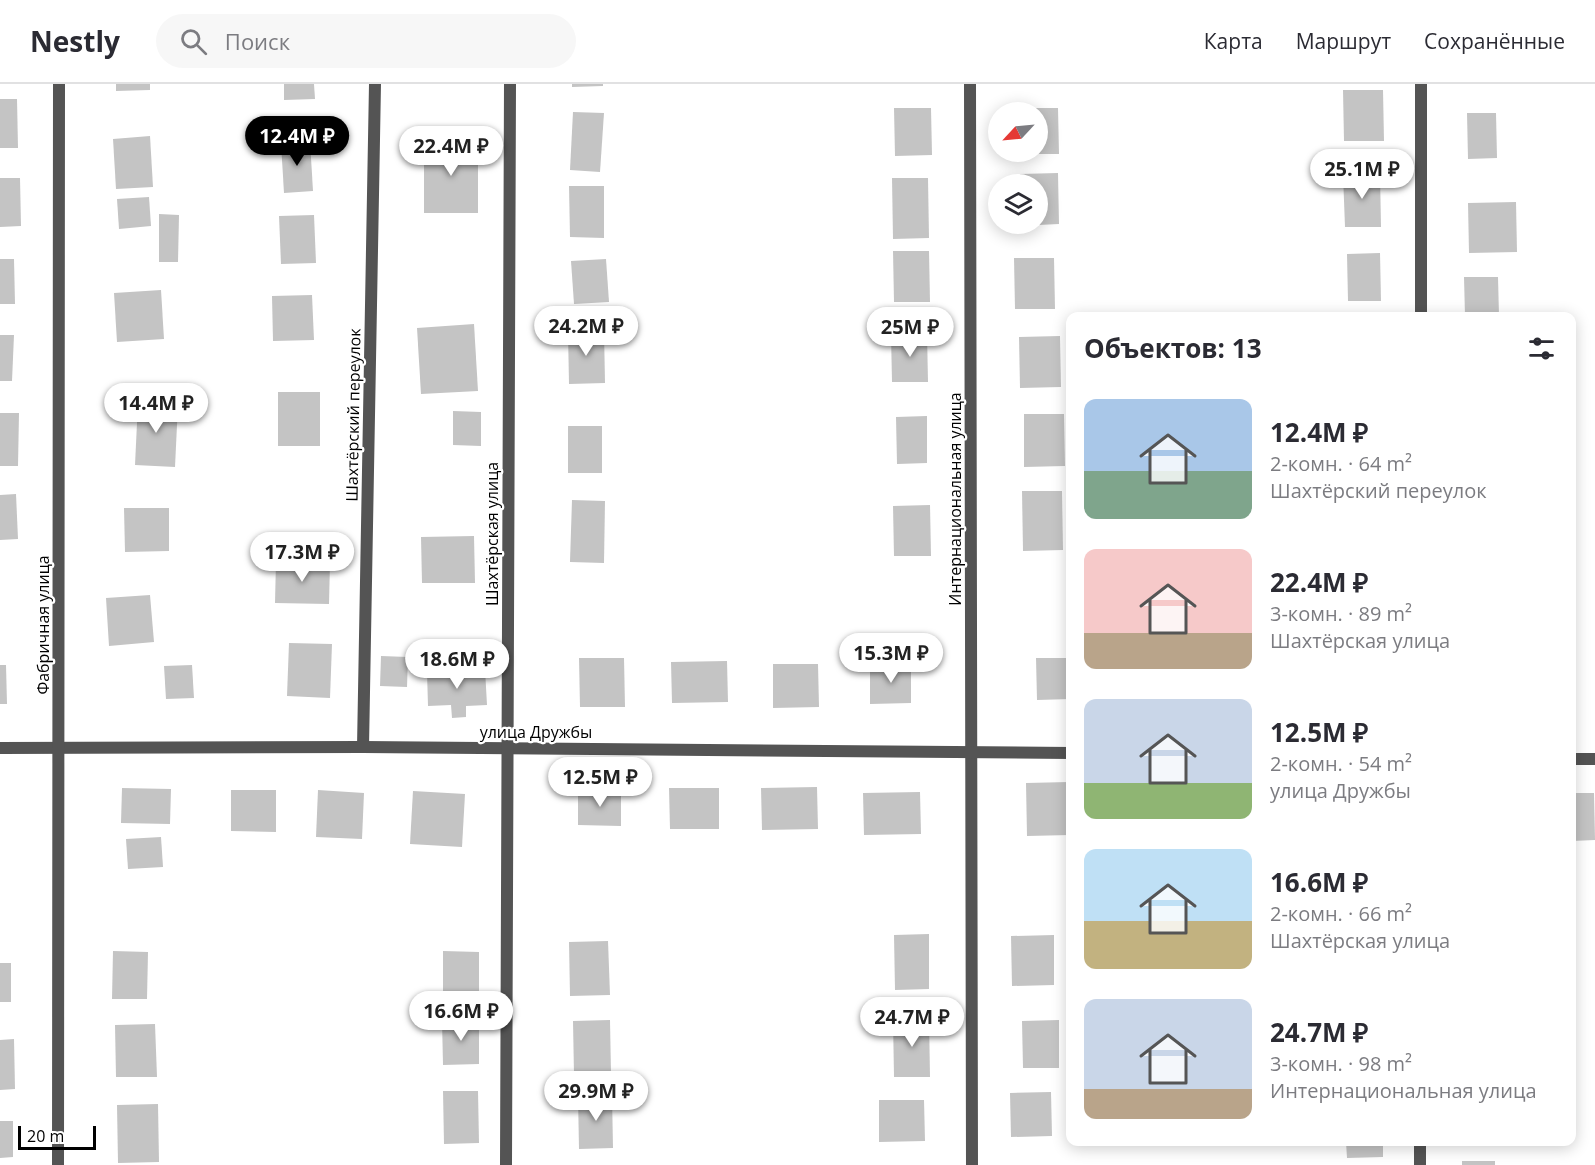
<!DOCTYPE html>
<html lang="ru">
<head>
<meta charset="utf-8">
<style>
	body { margin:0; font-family:"Open Sans",sans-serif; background:#f7f7f7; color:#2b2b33; height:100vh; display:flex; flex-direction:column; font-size:22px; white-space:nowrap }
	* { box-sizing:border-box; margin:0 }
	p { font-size:20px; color:#7c7c81 }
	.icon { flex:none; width:33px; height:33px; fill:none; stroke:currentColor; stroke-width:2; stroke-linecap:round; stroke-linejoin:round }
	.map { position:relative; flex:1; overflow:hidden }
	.sheet { position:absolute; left:1066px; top:228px; width:510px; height:834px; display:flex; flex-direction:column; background:#fff; border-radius:12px; box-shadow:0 3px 15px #0003 }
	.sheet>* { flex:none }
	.needle { width:39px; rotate:244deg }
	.buttons { position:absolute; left:988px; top:18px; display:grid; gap:12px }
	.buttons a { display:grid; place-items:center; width:60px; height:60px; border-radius:50%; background:#fff; box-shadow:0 3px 15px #0003; font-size:30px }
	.scale { position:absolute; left:18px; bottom:15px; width:78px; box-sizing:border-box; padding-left:6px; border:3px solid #000; border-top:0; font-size:16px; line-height:21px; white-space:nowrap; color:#000; -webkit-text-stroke:4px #fff; paint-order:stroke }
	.price { position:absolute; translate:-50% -51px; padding:0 14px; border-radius:21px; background:#fff; color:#222; font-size:20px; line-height:39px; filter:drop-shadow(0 2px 3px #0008) }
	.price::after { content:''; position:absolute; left:50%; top:36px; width:18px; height:14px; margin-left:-9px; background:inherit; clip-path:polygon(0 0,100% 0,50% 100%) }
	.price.current { background:#000; color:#fff }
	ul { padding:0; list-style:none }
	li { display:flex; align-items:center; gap:18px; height:150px; padding:0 18px }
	li span { display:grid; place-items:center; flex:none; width:168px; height:120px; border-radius:12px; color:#555 }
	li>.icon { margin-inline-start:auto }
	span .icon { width:72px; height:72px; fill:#fffc; stroke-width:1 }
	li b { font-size:26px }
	h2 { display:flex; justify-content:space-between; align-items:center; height:72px; padding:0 18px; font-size:26px }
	header { display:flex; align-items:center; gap:36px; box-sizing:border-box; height:84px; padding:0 30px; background:#fff; border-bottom:2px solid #e1e1e2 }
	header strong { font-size:28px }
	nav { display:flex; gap:33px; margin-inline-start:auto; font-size:21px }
	.search { width:420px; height:54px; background:#f7f7f7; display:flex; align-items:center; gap:15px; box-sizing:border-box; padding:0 21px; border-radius:33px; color:#7c7c81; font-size:22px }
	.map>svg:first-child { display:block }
</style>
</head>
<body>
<header>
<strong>Nestly</strong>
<div class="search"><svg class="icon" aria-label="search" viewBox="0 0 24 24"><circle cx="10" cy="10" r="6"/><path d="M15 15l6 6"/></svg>Поиск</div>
<nav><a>Карта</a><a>Маршрут</a><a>Сохранённые</a></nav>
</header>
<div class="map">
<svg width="1595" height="1081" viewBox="0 0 1595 1081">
	<rect width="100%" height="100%" fill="#fff"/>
	<g fill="#c4c4c4">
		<polygon points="116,0 150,0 150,6 116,7"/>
		<polygon points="284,0 314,0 315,15 284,16"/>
		<polygon points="572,0 603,0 603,2 572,3"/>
		<polygon points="1343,6 1383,6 1384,57 1344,57"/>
		<polygon points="0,15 17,15 18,64 0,64"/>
		<polygon points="894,24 931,24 932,71 895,72"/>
		<polygon points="1021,24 1058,24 1059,70 1022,70 1022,68 1038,68 1038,28 1021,28"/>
		<polygon points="573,28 604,29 600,88 570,86"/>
		<polygon points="1467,29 1496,29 1497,74 1468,75"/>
		<polygon points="150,52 153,103 116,105 113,55"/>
		<polygon points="310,57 313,107 284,109 281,59"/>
		<polygon points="424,57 478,58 478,129 424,129"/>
		<polygon points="1058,89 1059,140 1038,141 1038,100 1020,100 1020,90"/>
		<polygon points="1343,90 1380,90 1381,143 1345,143"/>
		<polygon points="0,94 20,94 21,142 0,143"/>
		<polygon points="892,94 928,94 929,154 893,155"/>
		<polygon points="569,102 604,102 604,154 570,153"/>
		<polygon points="149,113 151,142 119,145 117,115"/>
		<polygon points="1516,118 1517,168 1469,169 1468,119"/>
		<polygon points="159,130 179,131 178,178 159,178"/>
		<polygon points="314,131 316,179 281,180 279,132"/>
		<polygon points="893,167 929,167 930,218 894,218"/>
		<polygon points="1380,169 1381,217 1348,217 1347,170"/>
		<polygon points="1014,174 1054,174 1055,225 1015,225"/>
		<polygon points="0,175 14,175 15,220 0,220"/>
		<polygon points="606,175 609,218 574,220 571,177"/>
		<polygon points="1464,193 1498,193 1499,232 1465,232"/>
		<polygon points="161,206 164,255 117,258 114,209"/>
		<polygon points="312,211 314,256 273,257 272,212"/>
		<polygon points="474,240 478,307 421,310 417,244"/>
		<polygon points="604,247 605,299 569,300 568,248"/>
		<polygon points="927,249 928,298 892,298 891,250"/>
		<polygon points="0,251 14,251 12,297 0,297"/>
		<polygon points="1060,252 1061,303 1020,304 1019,253"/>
		<rect x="278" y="308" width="42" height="54"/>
		<polygon points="138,318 178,320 175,383 135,381"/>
		<polygon points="453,327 481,328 481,362 453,361"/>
		<polygon points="0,329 19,329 18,382 0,382"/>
		<polygon points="1024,330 1064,330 1065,382 1024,383"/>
		<polygon points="927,332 927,379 897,380 896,333"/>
		<rect x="568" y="342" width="34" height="47"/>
		<polygon points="1022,407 1062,407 1063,466 1023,467"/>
		<polygon points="16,410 18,455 0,456 0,411"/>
		<polygon points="572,416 605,417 604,479 570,478"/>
		<polygon points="930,421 931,472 894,472 893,422"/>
		<polygon points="124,424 169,424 169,467 125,468"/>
		<polygon points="474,452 475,499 422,499 421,453"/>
		<polygon points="276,477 330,478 329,520 275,519"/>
		<polygon points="150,511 154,558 109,562 106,514"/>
		<polygon points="289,559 332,560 330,614 287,612"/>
		<polygon points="381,572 408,573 407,603 380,602"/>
		<polygon points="579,574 624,574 625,623 580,623"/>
		<polygon points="1036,574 1071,574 1071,615 1037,616"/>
		<polygon points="727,577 728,618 672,619 671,578"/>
		<polygon points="911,579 911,619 870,620 870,580"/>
		<polygon points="773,580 818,580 819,623 773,624"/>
		<polygon points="0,581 6,581 7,620 0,620"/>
		<polygon points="192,581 194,614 166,615 164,582"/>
		<polygon points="485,585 487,621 466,622 466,633 452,634 451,621 428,622 427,588"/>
		<polygon points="1069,698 1070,751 1027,752 1026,699"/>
		<polygon points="817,703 818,745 762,746 761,704"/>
		<polygon points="122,704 171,705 170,740 121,739"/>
		<polygon points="669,704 719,704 719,745 670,745"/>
		<polygon points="231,706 276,706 276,748 231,747"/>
		<polygon points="318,706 364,709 362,755 316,753"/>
		<polygon points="413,707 465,710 462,763 410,760"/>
		<polygon points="578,707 621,707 621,742 578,741"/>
		<polygon points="920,708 921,750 864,751 863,709"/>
		<polygon points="1572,709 1594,709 1595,756 1572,757"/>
		<polygon points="161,753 163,783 128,785 126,755"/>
		<polygon points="929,850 929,905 895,906 894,851"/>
		<polygon points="1054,851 1054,901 1012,902 1011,852"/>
		<polygon points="608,857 610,911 570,912 569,858"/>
		<polygon points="113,867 148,868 147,915 112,915"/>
		<polygon points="443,867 479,868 479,912 443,911"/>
		<rect x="0" y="879" width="11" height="39"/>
		<polygon points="929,934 930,993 894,993 893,935"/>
		<polygon points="479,935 479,980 443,981 442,936"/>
		<polygon points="610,936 611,990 574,991 573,937"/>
		<polygon points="1059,936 1059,984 1023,984 1022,937"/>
		<polygon points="155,940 157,993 116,993 115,941"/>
		<polygon points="14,955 15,1005 0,1006 0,956"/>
		<polygon points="443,1007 478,1007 479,1059 444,1060"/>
		<polygon points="1051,1008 1052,1052 1011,1053 1010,1009"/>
		<polygon points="612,1011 613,1064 579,1065 578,1012"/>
		<polygon points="879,1016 924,1016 925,1057 879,1058"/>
		<polygon points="158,1020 159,1078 118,1079 117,1021"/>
		<polygon points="0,1037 13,1037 13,1073 0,1074"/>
		<polygon points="1346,1058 1383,1058 1383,1073 1347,1074"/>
		<rect x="1462" y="1077" width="33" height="4"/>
	</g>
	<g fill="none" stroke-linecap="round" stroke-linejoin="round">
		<g stroke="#545454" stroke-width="12">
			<polyline points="970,0 972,1081"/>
			<polyline points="1421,232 1421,0"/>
			<polyline points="363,663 375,0"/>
			<polyline points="0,664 363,663 1071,669"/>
			<polyline points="1572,675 1595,675"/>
			<polyline points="58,1081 59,0"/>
			<polyline points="506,1081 510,0"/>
			<polyline points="1420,1081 1420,1058"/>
		</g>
	</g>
	<g text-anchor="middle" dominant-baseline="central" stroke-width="4.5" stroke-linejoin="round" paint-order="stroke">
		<g font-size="16" fill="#000" stroke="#fff">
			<text transform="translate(353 331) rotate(-89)">Шахтёрский переулок</text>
			<text transform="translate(955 415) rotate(-90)">Интернациональная улица</text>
			<text transform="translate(492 450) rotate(-90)">Шахтёрская улица</text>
			<text transform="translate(43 541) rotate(-90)">Фабричная улица</text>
			<text x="536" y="648">улица Дружбы</text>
		</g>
	</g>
</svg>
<div class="buttons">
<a><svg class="needle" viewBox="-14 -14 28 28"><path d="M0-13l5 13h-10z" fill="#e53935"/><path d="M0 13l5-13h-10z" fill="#7c7c81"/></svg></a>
<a><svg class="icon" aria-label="layers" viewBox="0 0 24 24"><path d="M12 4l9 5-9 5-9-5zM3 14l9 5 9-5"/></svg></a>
</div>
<div class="scale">20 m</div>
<b class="price current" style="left:297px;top:83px">12.4M ₽</b>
<b class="price" style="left:451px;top:93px">22.4M ₽</b>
<b class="price" style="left:1362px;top:116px">25.1M ₽</b>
<b class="price" style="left:586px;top:273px">24.2M ₽</b>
<b class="price" style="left:910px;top:274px">25M ₽</b>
<b class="price" style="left:156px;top:350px">14.4M ₽</b>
<b class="price" style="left:302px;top:499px">17.3M ₽</b>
<b class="price" style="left:891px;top:600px">15.3M ₽</b>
<b class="price" style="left:457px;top:606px">18.6M ₽</b>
<b class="price" style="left:600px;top:724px">12.5M ₽</b>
<b class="price" style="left:461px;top:958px">16.6M ₽</b>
<b class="price" style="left:912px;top:964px">24.7M ₽</b>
<b class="price" style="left:596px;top:1038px">29.9M ₽</b>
<section class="sheet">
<h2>Объектов: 13<svg class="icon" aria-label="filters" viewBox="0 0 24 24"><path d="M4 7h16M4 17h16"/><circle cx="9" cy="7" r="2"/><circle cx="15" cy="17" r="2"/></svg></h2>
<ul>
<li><span style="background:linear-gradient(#a9c7e8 60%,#7fa58c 0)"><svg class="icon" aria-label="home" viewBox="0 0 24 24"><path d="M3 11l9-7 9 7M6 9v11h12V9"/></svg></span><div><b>12.4M ₽</b><p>2-комн. · 64 m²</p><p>Шахтёрский переулок</p></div></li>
<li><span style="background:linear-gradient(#f6c9c9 70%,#b9a48a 0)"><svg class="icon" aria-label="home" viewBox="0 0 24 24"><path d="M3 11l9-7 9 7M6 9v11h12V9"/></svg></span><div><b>22.4M ₽</b><p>3-комн. · 89 m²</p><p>Шахтёрская улица</p></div></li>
<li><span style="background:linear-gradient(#c9d6e8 70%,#8fb573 0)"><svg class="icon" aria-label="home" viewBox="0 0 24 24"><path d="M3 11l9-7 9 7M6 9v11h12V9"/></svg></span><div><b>12.5M ₽</b><p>2-комн. · 54 m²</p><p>улица Дружбы</p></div></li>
<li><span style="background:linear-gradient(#bfe0f5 60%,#c2b280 0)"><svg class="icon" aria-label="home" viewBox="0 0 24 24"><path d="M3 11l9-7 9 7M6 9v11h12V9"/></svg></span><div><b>16.6M ₽</b><p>2-комн. · 66 m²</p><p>Шахтёрская улица</p></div></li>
<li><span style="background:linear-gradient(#c9d6e8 75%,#b9a48a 0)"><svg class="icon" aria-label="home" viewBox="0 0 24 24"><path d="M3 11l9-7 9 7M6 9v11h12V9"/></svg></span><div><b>24.7M ₽</b><p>3-комн. · 98 m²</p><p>Интернациональная улица</p></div></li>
</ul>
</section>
</div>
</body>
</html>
